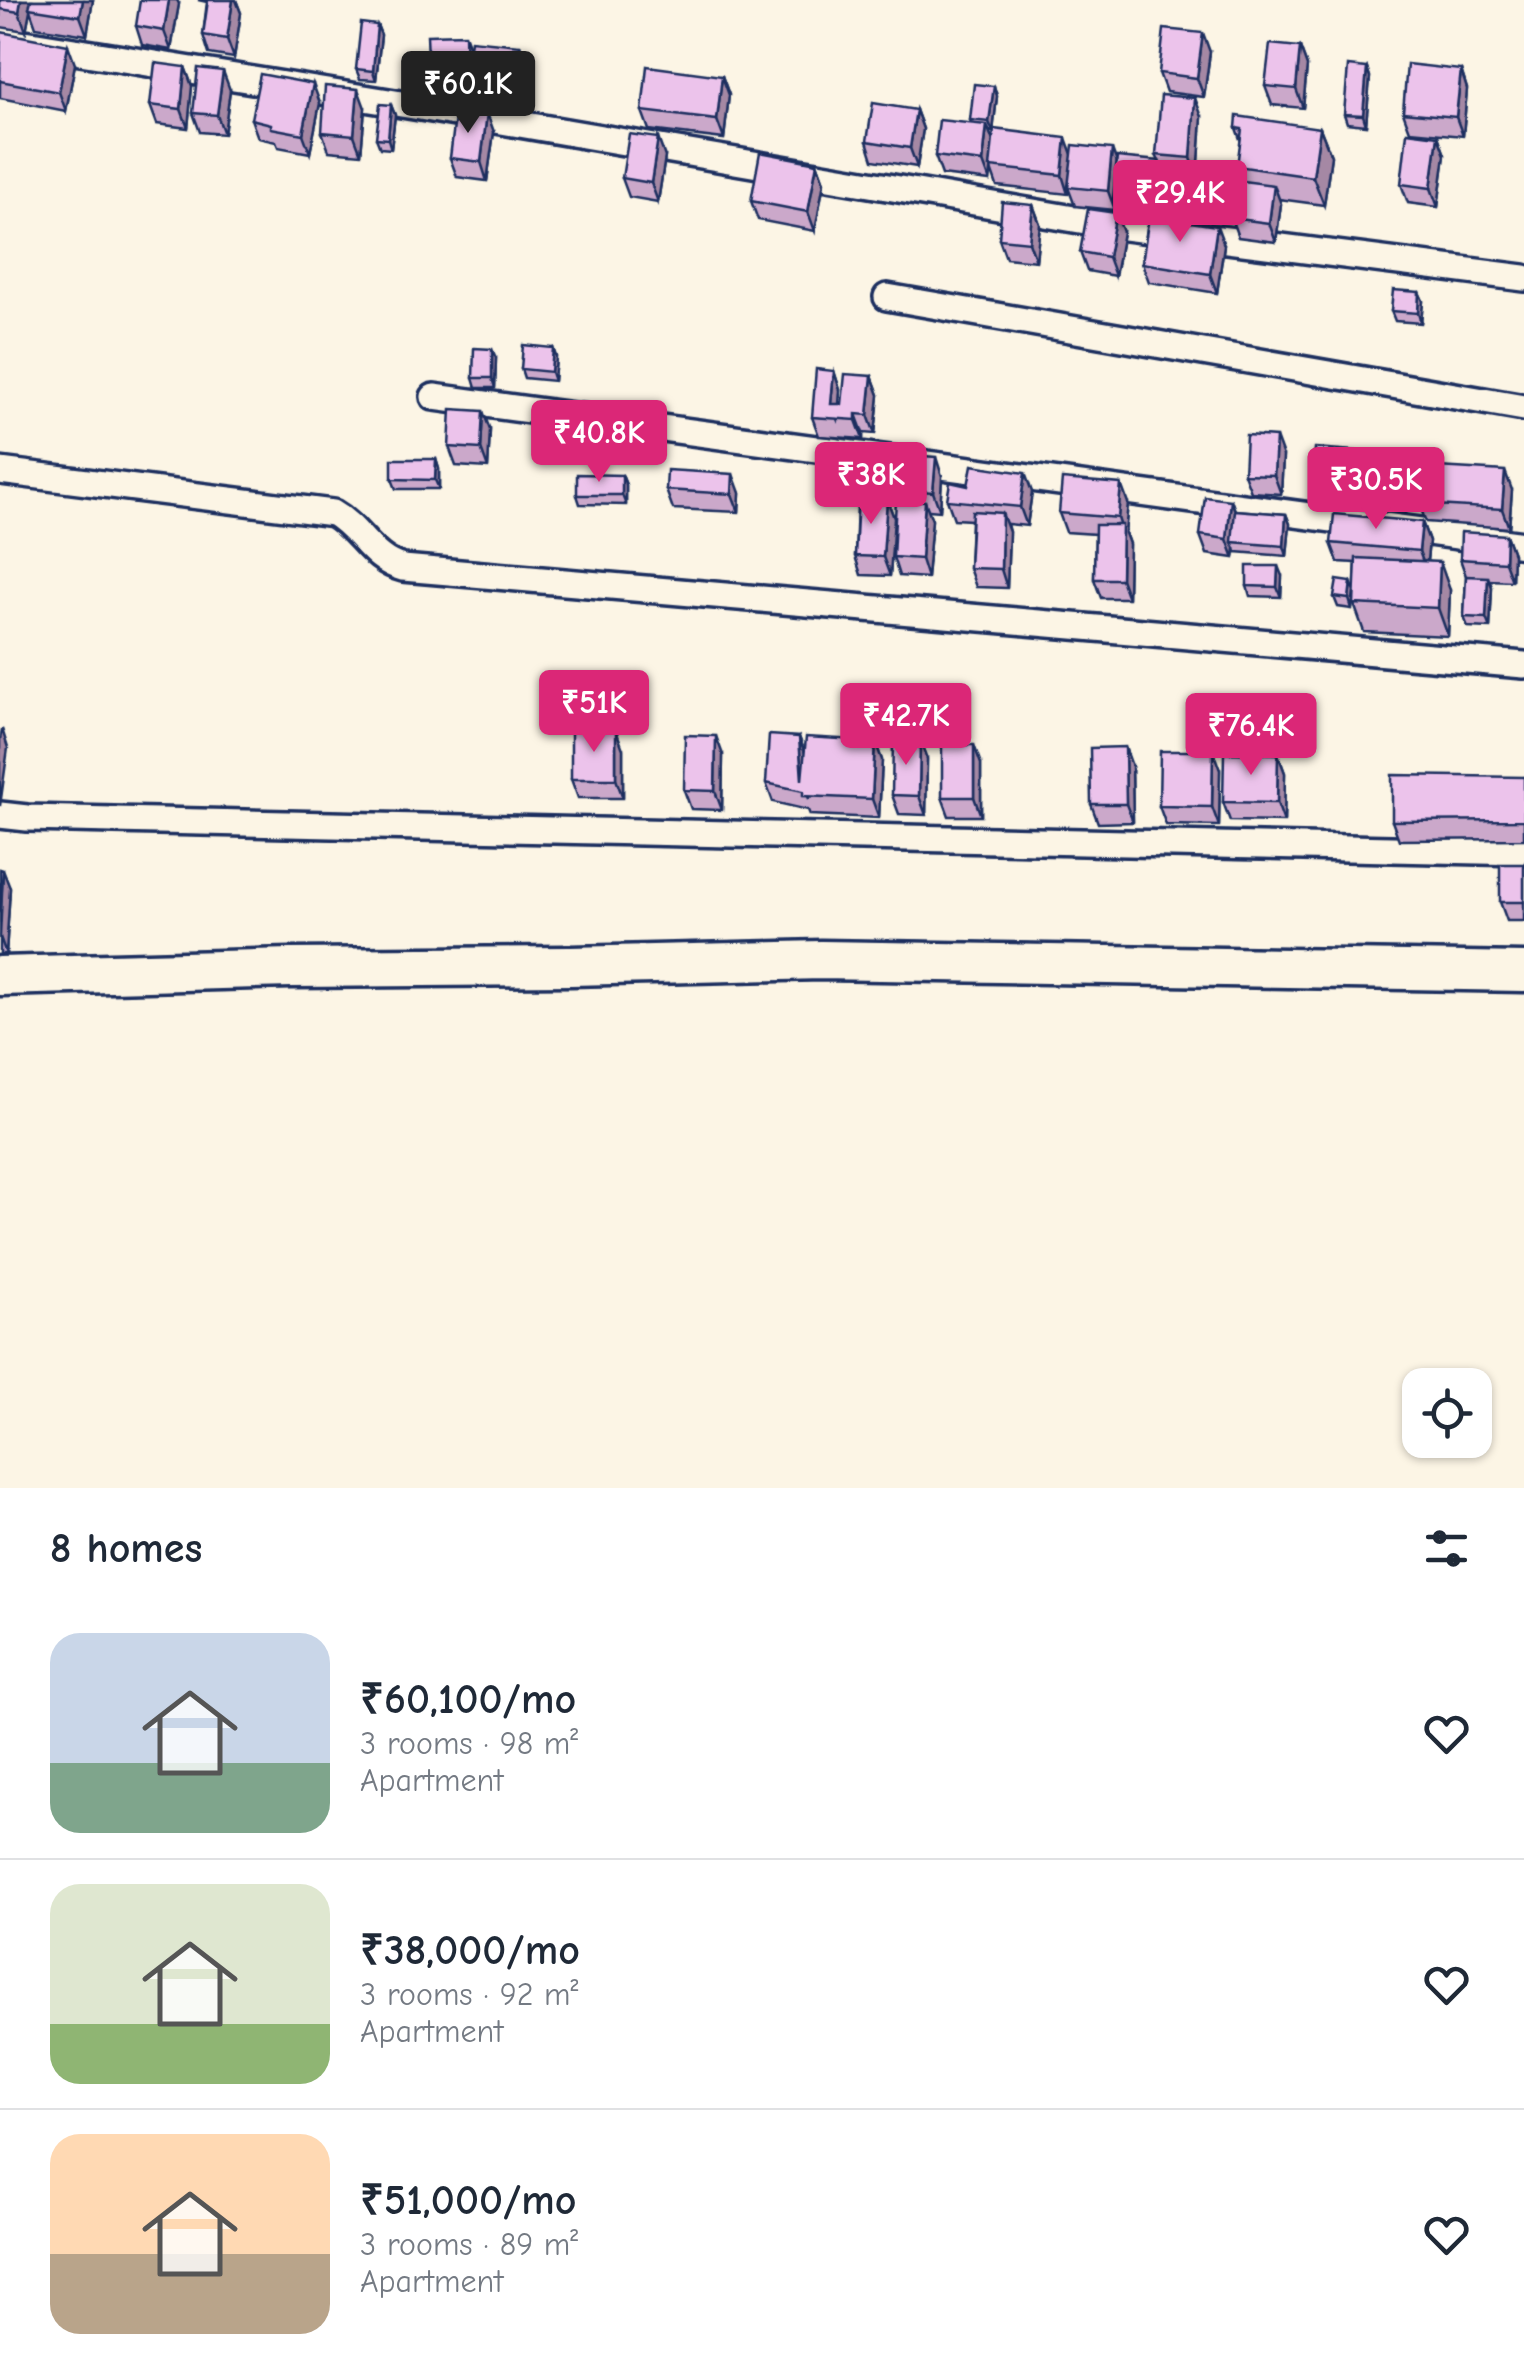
<!DOCTYPE html>
<html lang="en">
<head>
<meta charset="utf-8">
<style>
	body { margin:0; font-family:"Comic Neue",sans-serif; background:#f2f2f3; color:#1f2937; height:100vh; display:flex; flex-direction:column; font-size:38px; white-space:nowrap }
	* { box-sizing:border-box; margin:0 }
	p { font-size:32px; color:#747a83 }
	.icon { flex:none; width:55px; height:55px; fill:none; stroke:currentColor; stroke-width:2; stroke-linecap:round; stroke-linejoin:round }
	.map { position:relative; height:1488px; overflow:hidden }
	.panel { display:flex; flex-direction:column; background:#fff; flex:1 }
	.panel>* { flex:none }
	.fabs { position:absolute; left:1402px; top:1368px; display:grid; gap:20px }
	.fabs a { display:grid; place-items:center; width:90px; height:90px; border-radius:20px; background:#fff; box-shadow:0 2px 8px #0004; font-size:50px }
	.price { position:absolute; translate:-50% -85px; padding:0 22px; border-radius:10px; background:#db2777; color:#fff; font-size:32px; line-height:65px; filter:drop-shadow(0 2px 5px #0008) }
	.price::after { content:''; position:absolute; left:50%; top:60px; width:30px; height:22px; margin-left:-15px; background:inherit; clip-path:polygon(0 0,100% 0,50% 100%) }
	.price.selected { background:#222; color:#fff }
	ul { padding:0; list-style:none }
	li { display:flex; align-items:center; gap:30px; height:250px; padding:0 50px }
	li+li { border-top:2px solid #e0e1e3 }
	li span { display:grid; place-items:center; flex:none; width:280px; height:200px; border-radius:30px; color:#555 }
	li>.icon { margin-inline-start:auto }
	span .icon { width:120px; height:120px; fill:#fffc; stroke-width:1 }
	li b { font-size:42px }
	h2 { display:flex; justify-content:space-between; align-items:center; height:120px; padding:0 50px; font-size:42px }
	.map>svg:first-child { display:block }
</style>
</head>
<body>
<div class="map">
<svg width="1524" height="1488" viewBox="0 0 1524 1488">
	<rect width="100%" height="100%" fill="#fcf5e5"/>
	<filter id="ink" filterUnits="userSpaceOnUse"><feTurbulence type="fractalNoise" baseFrequency=".01" numOctaves="2"/><feDisplacementMap in="SourceGraphic" scale="20" xChannelSelector="R" yChannelSelector="G"/><feConvolveMatrix kernelMatrix="1 2 1 2 8 2 1 2 1" color-interpolation-filters="sRGB"/></filter>
	<g filter="url(#ink)">
		<g fill="none" stroke-linecap="round" stroke-linejoin="round">
			<defs>
				<g id="street">
					<polyline points="0,39 420,107 1109,225 1524,278"/>
					<polyline points="887,297 1524,408"/>
					<polyline points="434,397 1524,545"/>
					<path d="M0 471 333 513C361 529 371 560 403 568L1524 665"/>
					<polyline points="0,815 27,818 1524,852"/>
				</g>
				<polyline id="secondary" points="0,976 291,968 571,966 821,960 1524,972"/>
			</defs>
			<use href="#street" stroke="#1b2f5e" stroke-width="32"/>
			<use href="#secondary" stroke="#1b2f5e" stroke-width="45"/>
			<use href="#street" stroke="#fcf5e5" stroke-width="25"/>
			<use href="#secondary" stroke="#fcf5e5" stroke-width="38"/>
		</g>
		<g fill="#cba8ca" stroke="#1b2f5e" stroke-width="2.5">
			<polygon points="0,0 93,0 87,35 36,27 30,10 26,31 0,27"/>
			<polygon points="198,0 236,0 241,13 234,58 209,54 203,35 207,2"/>
			<polygon points="179,4 171,50 142,45 136,26"/>
			<polygon points="377,25 381,35 376,80 360,79 356,69"/>
			<polygon points="0,39 75,64 66,111 0,98"/>
			<polygon points="520,45 527,64 523,107 436,103 429,84 470,48"/>
			<polygon points="1300,47 1307,66 1303,108 1272,105 1265,86"/>
			<polygon points="1210,52 1204,97 1166,92 1159,73"/>
			<polygon points="185,67 192,86 188,128 157,124 150,105"/>
			<polygon points="1367,68 1370,77 1366,125 1347,123 1344,114"/>
			<polygon points="1461,70 1467,89 1463,136 1410,131 1403,112"/>
			<polygon points="722,76 729,95 724,139 649,130 642,111"/>
			<polygon points="994,86 997,96 993,132 989,131 993,142 1117,161 1159,161 1156,155 1202,117 1198,177 1164,174 1166,180 1162,218 1224,245 1217,293 1149,282 1142,263 1148,220 1120,218 1115,205 1115,210 1075,206 1069,190 1068,194 997,186 991,169 990,181 942,175 935,156 971,123 970,120"/>
			<polygon points="230,90 224,134 200,132 193,113"/>
			<polygon points="320,103 310,153 278,147 276,142 258,138 251,119"/>
			<polygon points="391,105 395,115 391,149 380,148 376,138"/>
			<polygon points="365,108 361,154 329,151 322,132"/>
			<polygon points="916,110 923,129 917,167 873,160 867,141"/>
			<polygon points="1236,128 1320,128 1331,156 1324,205 1279,199 1281,204 1276,242 1238,237 1231,218 1243,181 1237,166 1241,142"/>
			<polygon points="494,132 487,181 457,177 450,158"/>
			<polygon points="1438,136 1445,155 1438,207 1408,203 1401,184"/>
			<polygon points="665,157 658,202 629,197 622,178"/>
			<polygon points="817,163 824,182 815,231 758,220 751,201"/>
			<polygon points="1033,205 1040,224 1036,261 1006,258 999,239"/>
			<polygon points="1123,232 1115,276 1087,271 1080,252"/>
			<polygon points="1419,292 1423,301 1421,323 1395,321 1391,311"/>
			<polygon points="553,348 556,357 554,381 524,378 521,369"/>
			<polygon points="496,358 495,388 476,388 473,378"/>
			<polygon points="834,371 840,390 839,404 842,404 872,376 879,395 875,434 863,433 863,439 819,436 812,417"/>
			<polygon points="490,430 488,468 456,466 449,447"/>
			<polygon points="1380,453 1384,462 1405,464 1409,473 1406,512 1318,505 1311,486"/>
			<polygon points="1283,456 1281,494 1251,492 1244,474"/>
			<polygon points="861,457 865,466 863,497 887,499 894,518 890,576 861,575 855,556 857,504 839,503 836,493"/>
			<polygon points="436,459 439,469 439,489 396,489 392,479"/>
			<polygon points="622,475 626,485 626,505 580,504 577,495"/>
			<polygon points="942,476 940,511 928,510 932,520 927,578 899,576 893,557 898,499 894,489"/>
			<polygon points="968,486 1032,492 1027,526 1007,524 1009,532 1007,588 976,587 969,568 971,520 954,519 947,500"/>
			<polygon points="666,490 740,493 739,512 673,509"/>
			<polygon points="1512,490 1509,528 1426,522 1419,504"/>
			<polygon points="1231,500 1235,510 1286,514 1290,524 1287,556 1236,552 1235,548 1234,558 1207,554 1200,535"/>
			<polygon points="1128,503 1125,533 1129,544 1128,598 1101,598 1094,579 1095,534 1066,532 1059,513"/>
			<polygon points="1422,522 1429,541 1427,561 1450,590 1448,636 1364,632 1354,604 1356,563 1338,562 1331,543"/>
			<polygon points="1506,535 1513,554 1512,581 1489,580 1492,587 1490,628 1468,627 1464,617 1466,576 1460,559"/>
			<polygon points="1282,576 1281,597 1250,596 1247,586"/>
			<polygon points="1351,582 1354,591 1352,609 1338,607 1334,597"/>
			<polygon points="799,737 805,752 875,741 882,760 879,818 810,815 808,810 773,802 766,783"/>
			<polygon points="623,749 623,798 578,798 571,779"/>
			<polygon points="1278,754 1285,773 1284,822 1230,821 1223,802"/>
			<polygon points="723,755 722,810 691,809 684,790"/>
			<polygon points="927,759 926,815 899,814 892,795"/>
			<polygon points="981,764 981,816 949,816 942,797"/>
			<polygon points="1132,766 1133,822 1098,823 1091,804"/>
			<polygon points="1220,770 1219,826 1166,825 1159,806"/>
			<polygon points="1524,777 1524,839 1399,840 1392,821"/>
			<polygon points="1524,864 1524,921 1507,921 1500,902"/>
			<polygon points="0,869 10,888 6,954 0,954"/>
		</g>
		<g fill="#a588a4" stroke="#1b2f5e" stroke-width="2.5">
			<polygon points="21,0 32,0 26,31 19,12"/>
			<polygon points="83,0 93,0 87,35 80,16"/>
			<polygon points="169,0 177,0 179,4 171,50 164,31"/>
			<polygon points="233,0 236,0 241,13 234,58 227,39"/>
			<polygon points="377,25 381,35 376,80 373,71"/>
			<polygon points="1203,33 1210,52 1204,97 1197,78"/>
			<polygon points="465,34 472,53 466,72"/>
			<polygon points="68,45 75,64 66,111 59,92"/>
			<polygon points="520,45 527,64 523,107 516,89"/>
			<polygon points="1300,47 1307,66 1303,108 1296,89"/>
			<polygon points="185,67 192,86 188,128 181,109"/>
			<polygon points="1367,68 1370,77 1366,125 1363,115"/>
			<polygon points="1461,70 1467,89 1463,136 1456,117"/>
			<polygon points="223,71 230,90 224,134 217,115"/>
			<polygon points="722,76 729,95 724,139 717,120"/>
			<polygon points="313,84 320,103 310,153 303,134"/>
			<polygon points="994,86 997,96 993,132 989,122"/>
			<polygon points="358,89 365,108 361,154 354,135"/>
			<polygon points="1195,98 1202,117 1198,177 1191,158"/>
			<polygon points="391,105 395,115 391,149 388,139"/>
			<polygon points="916,110 923,129 917,167 910,148"/>
			<polygon points="487,113 494,132 487,181 481,162"/>
			<polygon points="987,125 994,144 990,181 983,162"/>
			<polygon points="1320,128 1331,156 1324,205 1313,177"/>
			<polygon points="1438,136 1445,155 1438,207 1431,188"/>
			<polygon points="658,138 665,157 658,202 651,183"/>
			<polygon points="1066,138 1073,157 1068,194 1062,175"/>
			<polygon points="1112,149 1119,168 1113,199 1115,210 1108,191"/>
			<polygon points="1159,161 1166,180 1162,222 1155,203"/>
			<polygon points="817,163 824,182 815,231 808,212"/>
			<polygon points="1274,185 1281,204 1276,242 1269,223"/>
			<polygon points="1033,205 1040,224 1036,261 1029,242"/>
			<polygon points="1116,213 1123,232 1115,276 1108,257"/>
			<polygon points="1217,226 1224,245 1217,293 1210,274"/>
			<polygon points="1419,292 1423,301 1421,323 1418,313"/>
			<polygon points="553,348 556,357 554,381 551,372"/>
			<polygon points="492,349 496,358 495,388 492,378"/>
			<polygon points="834,371 840,390 838,419 831,404"/>
			<polygon points="872,376 879,395 875,434 868,415"/>
			<polygon points="483,411 490,430 488,468 481,449"/>
			<polygon points="856,414 863,433 863,439 856,420"/>
			<polygon points="1276,437 1283,456 1281,494 1274,475"/>
			<polygon points="1380,453 1387,472 1380,500 1384,510 1377,491"/>
			<polygon points="861,457 865,466 863,504 859,495"/>
			<polygon points="936,457 942,476 940,511 933,492"/>
			<polygon points="436,459 439,469 439,489 435,480"/>
			<polygon points="1405,464 1409,473 1406,512 1403,502"/>
			<polygon points="1505,471 1512,490 1509,528 1502,509"/>
			<polygon points="1025,473 1032,492 1027,526 1020,507"/>
			<polygon points="733,474 740,493 739,512 732,494"/>
			<polygon points="622,475 626,485 626,505 622,495"/>
			<polygon points="1121,484 1128,503 1125,533 1129,544 1128,598 1121,579 1122,530 1118,518"/>
			<polygon points="887,499 894,518 890,576 883,557"/>
			<polygon points="1231,500 1238,519 1232,542 1235,548 1234,558 1227,539"/>
			<polygon points="925,501 932,520 927,578 921,559"/>
			<polygon points="1002,513 1009,532 1007,588 1001,569"/>
			<polygon points="1286,514 1290,524 1287,556 1284,546"/>
			<polygon points="1422,522 1429,541 1426,570 1419,551"/>
			<polygon points="1506,535 1513,554 1512,581 1505,562"/>
			<polygon points="1440,562 1450,590 1448,636 1438,608"/>
			<polygon points="1278,566 1282,576 1281,597 1277,587"/>
			<polygon points="1488,577 1492,587 1490,628 1486,618"/>
			<polygon points="1351,582 1354,591 1352,609 1349,599"/>
			<polygon points="2,729 8,748 0,806 0,740"/>
			<polygon points="616,730 623,749 623,798 616,779"/>
			<polygon points="716,736 723,755 722,810 715,791"/>
			<polygon points="799,737 806,756 809,799 802,780"/>
			<polygon points="920,740 927,759 926,815 919,796"/>
			<polygon points="875,741 882,760 879,818 872,799"/>
			<polygon points="974,745 981,764 981,816 974,797"/>
			<polygon points="1125,747 1132,766 1133,822 1126,804"/>
			<polygon points="1213,751 1220,770 1219,826 1212,807"/>
			<polygon points="1278,754 1285,773 1284,822 1277,803"/>
			<polygon points="3,870 10,888 6,954 0,937"/>
		</g>
		<g fill="#ecc3eb" stroke="#1b2f5e" stroke-width="2.5">
			<polygon points="0,0 21,0 19,12 0,9"/>
			<polygon points="31,0 83,0 80,16 29,8"/>
			<polygon points="140,0 169,0 164,31 136,26"/>
			<polygon points="208,0 233,0 227,39 203,35"/>
			<polygon points="361,23 377,25 373,71 356,69"/>
			<polygon points="1164,29 1203,33 1197,78 1159,73"/>
			<polygon points="1,32 68,45 59,92 0,81"/>
			<polygon points="465,34 466,72 471,40 520,45 516,89 429,84 427,35"/>
			<polygon points="1270,44 1300,47 1296,89 1265,86"/>
			<polygon points="155,63 185,67 181,109 150,105"/>
			<polygon points="1407,64 1461,70 1456,117 1403,112"/>
			<polygon points="647,66 722,76 717,120 642,111"/>
			<polygon points="1348,66 1367,68 1363,115 1344,114"/>
			<polygon points="198,68 223,71 217,115 193,113"/>
			<polygon points="260,74 313,84 303,134 271,128 271,124 251,119"/>
			<polygon points="974,84 994,86 989,122 970,120"/>
			<polygon points="325,86 358,89 354,135 322,132"/>
			<polygon points="1161,95 1195,98 1191,158 1156,155"/>
			<polygon points="873,103 916,110 910,148 867,141"/>
			<polygon points="380,104 391,105 388,139 376,138"/>
			<polygon points="456,109 487,113 481,162 450,158"/>
			<polygon points="1237,116 1320,128 1313,177 1237,166 1242,129 1236,128"/>
			<polygon points="939,120 987,125 983,162 935,156"/>
			<polygon points="994,129 1066,138 1062,175 990,167"/>
			<polygon points="1407,132 1438,136 1431,188 1401,184"/>
			<polygon points="629,134 658,138 651,183 622,178"/>
			<polygon points="1073,145 1112,149 1108,191 1068,187"/>
			<polygon points="760,152 817,163 808,212 751,201"/>
			<polygon points="1117,157 1159,161 1155,203 1113,199"/>
			<polygon points="1235,180 1274,185 1269,223 1231,218"/>
			<polygon points="1002,202 1033,205 1029,242 999,239"/>
			<polygon points="1088,209 1116,213 1108,257 1080,252"/>
			<polygon points="1149,216 1217,226 1210,274 1142,263"/>
			<polygon points="1393,290 1419,292 1418,313 1391,311"/>
			<polygon points="523,345 553,348 551,372 521,369"/>
			<polygon points="474,348 492,349 492,378 473,378"/>
			<polygon points="816,369 834,371 831,404 842,404 845,374 872,376 868,415 856,414 856,420 812,417"/>
			<polygon points="451,409 483,411 481,449 449,447"/>
			<polygon points="1246,435 1276,437 1274,475 1244,474"/>
			<polygon points="1315,448 1380,453 1377,491 1311,486"/>
			<polygon points="896,454 936,457 933,492 894,489"/>
			<polygon points="838,455 861,457 859,495 836,493"/>
			<polygon points="392,459 436,459 435,480 392,479"/>
			<polygon points="1384,462 1405,464 1403,502 1380,500"/>
			<polygon points="972,465 1025,473 1020,507 947,500 950,482 968,486"/>
			<polygon points="1421,466 1505,471 1502,509 1419,504"/>
			<polygon points="667,470 733,474 732,494 666,490"/>
			<polygon points="577,474 622,475 622,495 577,495"/>
			<polygon points="1062,479 1121,484 1118,518 1059,513"/>
			<polygon points="858,497 887,499 883,557 855,556"/>
			<polygon points="1205,497 1231,500 1227,539 1200,535"/>
			<polygon points="896,499 925,501 921,559 893,557"/>
			<polygon points="1235,510 1286,514 1284,546 1232,542"/>
			<polygon points="972,511 1002,513 1001,569 969,568"/>
			<polygon points="1334,514 1422,522 1419,551 1331,543"/>
			<polygon points="1095,525 1122,525 1121,579 1094,579"/>
			<polygon points="1461,532 1506,535 1505,562 1460,559"/>
			<polygon points="1356,558 1440,562 1438,608 1354,604"/>
			<polygon points="1247,566 1278,566 1277,587 1247,586"/>
			<polygon points="1466,576 1488,577 1486,618 1464,617"/>
			<polygon points="1337,580 1351,582 1349,599 1334,597"/>
			<rect x="571" y="730" width="45" height="49"/>
			<polygon points="685,735 716,736 715,791 684,790"/>
			<polygon points="769,735 799,737 802,780 806,737 875,741 872,799 803,796 803,791 766,783"/>
			<polygon points="893,740 920,740 919,796 892,795"/>
			<rect x="942" y="745" width="32" height="52"/>
			<polygon points="1125,747 1126,804 1091,804 1090,748"/>
			<polygon points="1160,751 1213,751 1212,807 1159,806"/>
			<polygon points="1224,753 1278,754 1277,803 1223,802"/>
			<polygon points="1392,775 1524,777 1524,820 1392,821"/>
			<rect x="1500" y="864" width="24" height="38"/>
			<polygon points="0,869 3,870 0,923"/>
		</g>
	</g>
</svg>
<div class="fabs">
<a><svg class="icon" aria-label="locate" viewBox="0 0 24 24"><circle cx="12" cy="12" r="6"/><path d="M12 2v4M12 18v4M2 12h4M18 12h4"/></svg></a>
</div>
<b class="price selected" style="left:468px;top:136px">₹60.1K</b>
<b class="price" style="left:1180px;top:245px">₹29.4K</b>
<b class="price" style="left:599px;top:485px">₹40.8K</b>
<b class="price" style="left:871px;top:527px">₹38K</b>
<b class="price" style="left:1376px;top:532px">₹30.5K</b>
<b class="price" style="left:594px;top:755px">₹51K</b>
<b class="price" style="left:906px;top:768px">₹42.7K</b>
<b class="price" style="left:1251px;top:778px">₹76.4K</b>
</div>
<section class="panel">
<h2>8 homes<svg class="icon" aria-label="filters" viewBox="0 0 24 24"><path d="M4 7h16M4 17h16"/><circle cx="9" cy="7" r="2"/><circle cx="15" cy="17" r="2"/></svg></h2>
<ul>
<li><span style="background:linear-gradient(#c9d6e8 65%,#7fa58c 0)"><svg class="icon" aria-label="home" viewBox="0 0 24 24"><path d="M3 11l9-7 9 7M6 9v11h12V9"/></svg></span><div><b>₹60,100/mo</b><p>3 rooms · 98 m²</p><p>Apartment</p></div><svg class="icon" aria-label="heart" viewBox="0 0 24 24"><path d="M12 20l-8-8c-3-5 5-10 8-4 3-6 11-1 8 4z"/></svg></li>
<li><span style="background:linear-gradient(#dfe7d0 70%,#8fb573 0)"><svg class="icon" aria-label="home" viewBox="0 0 24 24"><path d="M3 11l9-7 9 7M6 9v11h12V9"/></svg></span><div><b>₹38,000/mo</b><p>3 rooms · 92 m²</p><p>Apartment</p></div><svg class="icon" aria-label="heart" viewBox="0 0 24 24"><path d="M12 20l-8-8c-3-5 5-10 8-4 3-6 11-1 8 4z"/></svg></li>
<li><span style="background:linear-gradient(#ffd9b3 60%,#b9a48a 0)"><svg class="icon" aria-label="home" viewBox="0 0 24 24"><path d="M3 11l9-7 9 7M6 9v11h12V9"/></svg></span><div><b>₹51,000/mo</b><p>3 rooms · 89 m²</p><p>Apartment</p></div><svg class="icon" aria-label="heart" viewBox="0 0 24 24"><path d="M12 20l-8-8c-3-5 5-10 8-4 3-6 11-1 8 4z"/></svg></li>
</ul>
</section>
</body>
</html>
